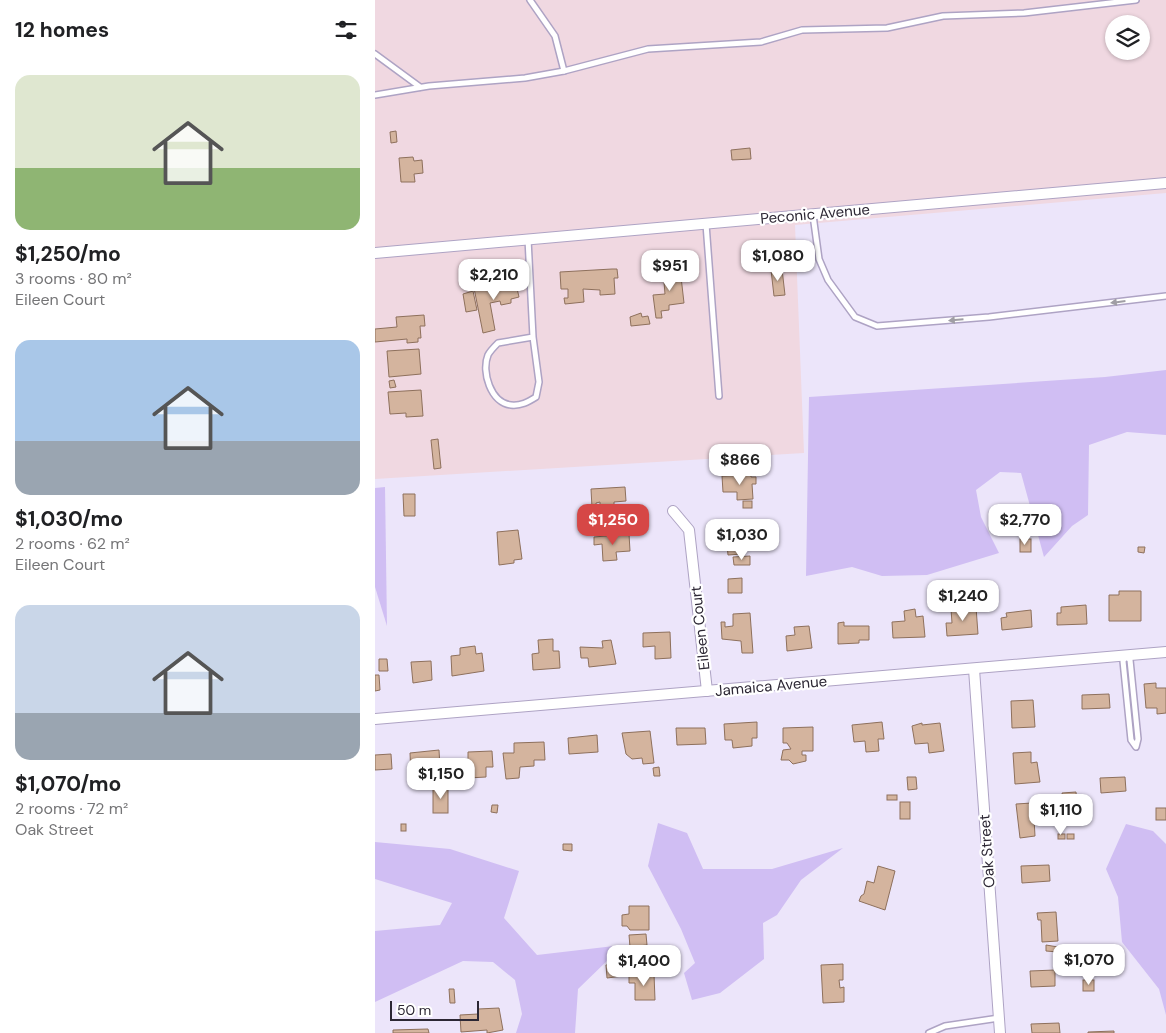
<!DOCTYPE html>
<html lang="en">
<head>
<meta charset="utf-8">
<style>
	body { margin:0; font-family:"DM Sans",sans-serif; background:#f6f6f6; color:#202124; height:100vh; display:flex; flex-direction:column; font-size:19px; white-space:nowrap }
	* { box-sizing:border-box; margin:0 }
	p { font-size:16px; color:#757577 }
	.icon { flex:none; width:28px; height:28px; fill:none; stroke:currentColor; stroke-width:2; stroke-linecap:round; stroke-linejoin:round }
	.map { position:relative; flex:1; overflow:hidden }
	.details { display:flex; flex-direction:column; background:#fff; width:375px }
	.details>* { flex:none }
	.tools { position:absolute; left:730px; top:15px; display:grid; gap:10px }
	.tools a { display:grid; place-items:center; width:45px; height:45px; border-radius:50%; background:#fff; box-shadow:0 1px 4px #0004; font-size:25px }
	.scale { position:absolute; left:15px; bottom:12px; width:89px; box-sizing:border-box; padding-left:5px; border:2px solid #2c2734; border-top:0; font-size:14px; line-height:18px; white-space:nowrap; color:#2c2734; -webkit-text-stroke:4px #fff; paint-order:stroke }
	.price { position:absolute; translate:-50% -42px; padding:0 11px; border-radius:10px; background:#fff; color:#222; font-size:16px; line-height:32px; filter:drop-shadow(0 1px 2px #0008) }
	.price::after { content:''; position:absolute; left:50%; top:30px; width:15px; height:11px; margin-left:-8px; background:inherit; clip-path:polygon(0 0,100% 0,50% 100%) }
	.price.selected { background:#d64746; color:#fff }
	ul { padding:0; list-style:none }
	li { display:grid; align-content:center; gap:10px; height:265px; padding:0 15px }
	li span { display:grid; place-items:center; height:155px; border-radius:15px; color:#555 }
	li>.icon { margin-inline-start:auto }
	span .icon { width:90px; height:90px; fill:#fffc; stroke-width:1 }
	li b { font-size:21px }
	h2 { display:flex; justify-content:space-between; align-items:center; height:60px; padding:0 15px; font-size:21px }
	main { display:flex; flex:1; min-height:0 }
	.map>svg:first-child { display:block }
</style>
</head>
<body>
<main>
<section class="details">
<h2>12 homes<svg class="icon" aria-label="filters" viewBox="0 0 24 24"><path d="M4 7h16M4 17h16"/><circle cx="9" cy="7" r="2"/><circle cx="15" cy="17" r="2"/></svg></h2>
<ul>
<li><span style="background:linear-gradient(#dfe7d0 60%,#8fb573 0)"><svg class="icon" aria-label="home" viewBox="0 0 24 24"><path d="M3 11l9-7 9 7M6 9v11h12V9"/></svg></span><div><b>$1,250/mo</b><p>3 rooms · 80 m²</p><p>Eileen Court</p></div></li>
<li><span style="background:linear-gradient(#a9c7e8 65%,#9aa5b1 0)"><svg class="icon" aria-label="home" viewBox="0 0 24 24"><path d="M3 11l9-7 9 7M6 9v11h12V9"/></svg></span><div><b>$1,030/mo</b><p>2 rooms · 62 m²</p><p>Eileen Court</p></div></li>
<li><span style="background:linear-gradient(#c9d6e8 70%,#9aa5b1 0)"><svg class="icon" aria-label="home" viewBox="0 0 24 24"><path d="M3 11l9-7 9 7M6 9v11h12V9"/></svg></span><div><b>$1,070/mo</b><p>2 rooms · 72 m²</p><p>Oak Street</p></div></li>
</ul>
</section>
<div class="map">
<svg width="791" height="1033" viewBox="0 0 791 1033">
	<rect width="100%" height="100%" fill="#ece5fa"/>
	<path fill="#f0d8e1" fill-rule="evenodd" d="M0 0H791V193L420 225 429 453 0 479ZM739 24H766V51H739Z"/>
	<g fill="#d0bef3">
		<polygon points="791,370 791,435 752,432 714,445 713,515 697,526 669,557 646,473 625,472 601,490 606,517 624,553 552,575 507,576 477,567 431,576 434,397 730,377"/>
		<polygon points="10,487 12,626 0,587 0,488"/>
		<polygon points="283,823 312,833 328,869 397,869 468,848 426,880 402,915 388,923 389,959 345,993 317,1000 309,973 320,963 306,929 273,866"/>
		<polygon points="751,824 778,831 791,844 791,1015 784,989 747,942 743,897 731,869"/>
		<polygon points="0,842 75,849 144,871 129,918 162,955 239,946 234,959 203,989 200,1033 141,1033 147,1014 140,980 118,962 88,961 0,1002 0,931 65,925 77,903 0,879"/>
	</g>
	<g fill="#d4b49e" stroke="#8e705c">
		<polygon points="21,131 22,142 16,143 15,132"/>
		<polygon points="375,148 376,159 357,160 356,150"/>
		<polygon points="38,157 39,161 47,160 48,173 39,174 40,182 26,182 24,158"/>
		<polygon points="305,268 309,303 294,305 294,310 286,311 287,318 281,318 278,295 290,294 288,270"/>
		<polygon points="237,269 242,269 243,278 239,278 240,294 225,295 225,290 208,289 209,302 190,304 189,298 193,298 193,289 186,289 185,272"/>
		<polygon points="407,269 410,295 399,296 396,270"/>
		<polygon points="140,280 144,297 136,299 136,303 126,305 125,301 115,303 120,330 108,333 99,288 112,286 113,292 116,292 115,285"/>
		<polygon points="98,291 102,310 91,312 88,294"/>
		<polygon points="266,313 267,317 273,316 275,324 256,326 255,317"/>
		<polygon points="49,315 50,326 45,326 46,338 43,338 43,342 32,343 32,339 0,342 0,329 22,327 21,317"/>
		<polygon points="44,349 46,374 14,377 12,351"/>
		<polygon points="19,380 21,387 15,388 14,381"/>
		<polygon points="46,390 48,416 31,417 31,413 15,414 13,392"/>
		<polygon points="63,439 66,468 59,469 56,440"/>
		<polygon points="376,475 376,477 381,477 381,484 377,484 378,499 362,500 362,492 348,492 347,476"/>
		<polygon points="250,487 251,501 239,502 239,512 225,513 225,502 221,503 221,508 217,508 216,489"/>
		<polygon points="28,494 40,494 40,516 29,516"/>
		<rect x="368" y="501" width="9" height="7"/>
		<polygon points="373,522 373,547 366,547 367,554 353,555 350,524"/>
		<polygon points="143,530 147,559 139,560 139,563 124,565 122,532"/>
		<polygon points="254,534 255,551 241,552 242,560 228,561 227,544 219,545 219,537"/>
		<rect x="645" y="539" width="11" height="13"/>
		<polygon points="763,547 770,547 769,553 763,552"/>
		<polygon points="375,556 375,565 359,565 358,557"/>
		<polygon points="367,578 367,593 353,593 353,579"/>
		<polygon points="744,591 766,591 766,621 734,621 734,595 744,595"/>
		<polygon points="711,605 712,624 682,625 682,613 686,613 686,607"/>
		<polygon points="601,607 603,634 572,636 571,623 577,623 576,609"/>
		<polygon points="540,609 541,617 548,616 550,637 518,638 517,622 530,621 529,611"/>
		<polygon points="656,610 657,627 627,630 626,618 632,617 631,613"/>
		<polygon points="375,613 378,653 367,653 366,641 347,639 346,622 350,622 350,627 358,626 358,614"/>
		<polygon points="469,622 469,626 494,626 494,640 484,640 484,643 463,644 463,623"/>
		<polygon points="434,626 437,648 412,651 411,636 420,635 419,627"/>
		<polygon points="295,632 296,658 280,659 280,646 268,647 268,633"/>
		<polygon points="178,639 178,651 184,651 185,668 158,670 157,654 164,653 163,640"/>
		<polygon points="236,640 241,664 214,667 213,658 206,658 205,647 228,648 227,641"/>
		<polygon points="100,646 101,654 107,653 109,671 77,676 76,656 85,655 85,648"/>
		<polygon points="4,659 12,659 13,671 4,671"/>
		<polygon points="56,661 57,680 38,683 36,662"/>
		<polygon points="0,675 4,675 5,690 0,691"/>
		<polygon points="781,683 781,688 791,688 791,713 782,714 782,708 771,708 769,684"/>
		<polygon points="734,694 735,708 707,709 707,695"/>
		<polygon points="658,700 660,727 637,728 636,701"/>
		<polygon points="382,722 382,738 377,738 377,746 358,748 357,740 350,740 349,724"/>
		<polygon points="507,722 509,739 503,739 504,751 491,752 490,741 479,742 477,725"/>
		<polygon points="547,723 547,725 565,723 569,751 554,753 553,743 540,744 537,726"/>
		<polygon points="438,727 438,751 427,751 427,755 431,755 431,761 418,764 414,760 406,760 408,750 416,749 412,743 408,743 408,728"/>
		<polygon points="301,728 330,728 331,744 302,745"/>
		<polygon points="275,731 279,763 268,764 267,758 257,759 251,754 247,733"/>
		<polygon points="222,735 223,752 194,754 193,738"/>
		<polygon points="169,742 170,760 159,760 159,766 145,767 144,778 131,779 128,753 139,753 139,743"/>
		<polygon points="64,750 65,767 58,767 59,771 55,772 55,776 36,775 35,753"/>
		<polygon points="117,751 118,767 111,767 111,777 93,778 93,752"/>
		<polygon points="656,752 656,763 662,762 665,782 640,784 638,753"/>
		<polygon points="16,754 17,769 0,770 0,755"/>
		<polygon points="284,767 285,776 279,776 278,768"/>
		<polygon points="532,777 541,777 542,789 533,790"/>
		<polygon points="750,777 751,791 726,793 725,778"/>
		<rect x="58" y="788" width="15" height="25"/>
		<polygon points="701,792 702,803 689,804 687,793"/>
		<rect x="512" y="795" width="10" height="5"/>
		<rect x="525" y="802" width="10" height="17"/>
		<polygon points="657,803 657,805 663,804 665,818 659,819 660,836 645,838 641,804"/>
		<polygon points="117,805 123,805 122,813 116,812"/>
		<rect x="781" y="808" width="10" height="12"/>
		<rect x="26" y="824" width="5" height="7"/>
		<rect x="683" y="834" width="7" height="5"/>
		<rect x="692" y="834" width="7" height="5"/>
		<polygon points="188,844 197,844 197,851 188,850"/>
		<polygon points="674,865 675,881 647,883 646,866"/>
		<polygon points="503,866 520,871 510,910 484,901 486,896 489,894 492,881 499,883"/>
		<polygon points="254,906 274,906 274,930 255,930 252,926 247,926 247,915 254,914"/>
		<polygon points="681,912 683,941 667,942 666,920 663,920 662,913"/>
		<polygon points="271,934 272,945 255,947 254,935"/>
		<polygon points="671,945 683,947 683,952 671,951"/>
		<polygon points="246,963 248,976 232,978 231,965"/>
		<polygon points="468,964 468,980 464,980 465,988 469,987 469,1002 448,1003 446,965"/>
		<polygon points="680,970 680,986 656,987 655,971"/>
		<polygon points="279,974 280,1000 260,1000 260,983 254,983 254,975"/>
		<rect x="708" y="980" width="11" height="11"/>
		<polygon points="74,989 79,989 80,1003 75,1003"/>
		<polygon points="124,1008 128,1030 112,1033 112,1030 86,1032 85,1015 103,1014 103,1009"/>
		<polygon points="684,1023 685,1033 657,1033 656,1024"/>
		<polygon points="53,1029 54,1033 18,1033 18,1030"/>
		<polygon points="739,1031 739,1033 713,1033 713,1032"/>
	</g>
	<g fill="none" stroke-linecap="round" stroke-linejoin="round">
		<defs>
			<g id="lane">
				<polyline points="155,0 180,36 189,71"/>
				<polyline points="0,54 45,87"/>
				<polyline points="0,95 54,86 150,78 189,71 273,49 386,42 427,30 512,28 568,16 649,13 761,0"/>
				<polyline points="438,215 444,259 453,280 480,317 502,326 614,317 791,296"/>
				<polyline points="331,224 344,396"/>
				<path d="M153 239 158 337 164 382 161 397C153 402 146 406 136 405 116 403 106 372 113 355 115 351 120 346 123 343L158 337"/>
				<polygon points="751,656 755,660 763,739 761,747 756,740 748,661"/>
				<polyline points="554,1033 570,1026 624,1018"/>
			</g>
			<g id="street">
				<polyline points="0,253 791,183"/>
				<polyline points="298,511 314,530 332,691"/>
				<polyline points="599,669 625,1033"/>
				<polyline points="0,719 791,652"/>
			</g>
		</defs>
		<use href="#lane" stroke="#aea3c4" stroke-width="8"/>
		<use href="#street" stroke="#aea3c4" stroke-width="12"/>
		<use href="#lane" stroke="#fff" stroke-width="5"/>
		<use href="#street" stroke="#fff" stroke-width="10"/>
	</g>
	<defs><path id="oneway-solid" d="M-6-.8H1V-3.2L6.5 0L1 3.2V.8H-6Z" transform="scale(1.25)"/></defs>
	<g fill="#a09ea4">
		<use href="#oneway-solid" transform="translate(743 302) rotate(173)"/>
		<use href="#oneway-solid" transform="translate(581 320) rotate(175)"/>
	</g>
	<g text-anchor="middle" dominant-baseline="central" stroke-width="4.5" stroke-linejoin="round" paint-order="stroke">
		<g font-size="15" fill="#2c2734" stroke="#fff">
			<text transform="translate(440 214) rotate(-5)">Peconic Avenue</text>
			<text transform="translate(325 628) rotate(-96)">Eileen Court</text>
			<text transform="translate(396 686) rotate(-5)">Jamaica Avenue</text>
			<text transform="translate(612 851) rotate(-94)">Oak Street</text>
		</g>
	</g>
</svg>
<div class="tools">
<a><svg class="icon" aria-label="layers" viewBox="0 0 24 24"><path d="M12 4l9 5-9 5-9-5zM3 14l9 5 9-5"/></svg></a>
</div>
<div class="scale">50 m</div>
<b class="price" style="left:403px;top:282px">$1,080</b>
<b class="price" style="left:295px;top:292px">$951</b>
<b class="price" style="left:119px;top:301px">$2,210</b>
<b class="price" style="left:365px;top:486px">$866</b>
<b class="price selected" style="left:238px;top:546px">$1,250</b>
<b class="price" style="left:650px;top:546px">$2,770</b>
<b class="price" style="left:367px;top:561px">$1,030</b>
<b class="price" style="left:588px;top:622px">$1,240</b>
<b class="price" style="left:66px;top:800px">$1,150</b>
<b class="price" style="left:686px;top:836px">$1,110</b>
<b class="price" style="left:714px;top:986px">$1,070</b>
<b class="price" style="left:269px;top:987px">$1,400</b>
</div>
</main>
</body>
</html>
